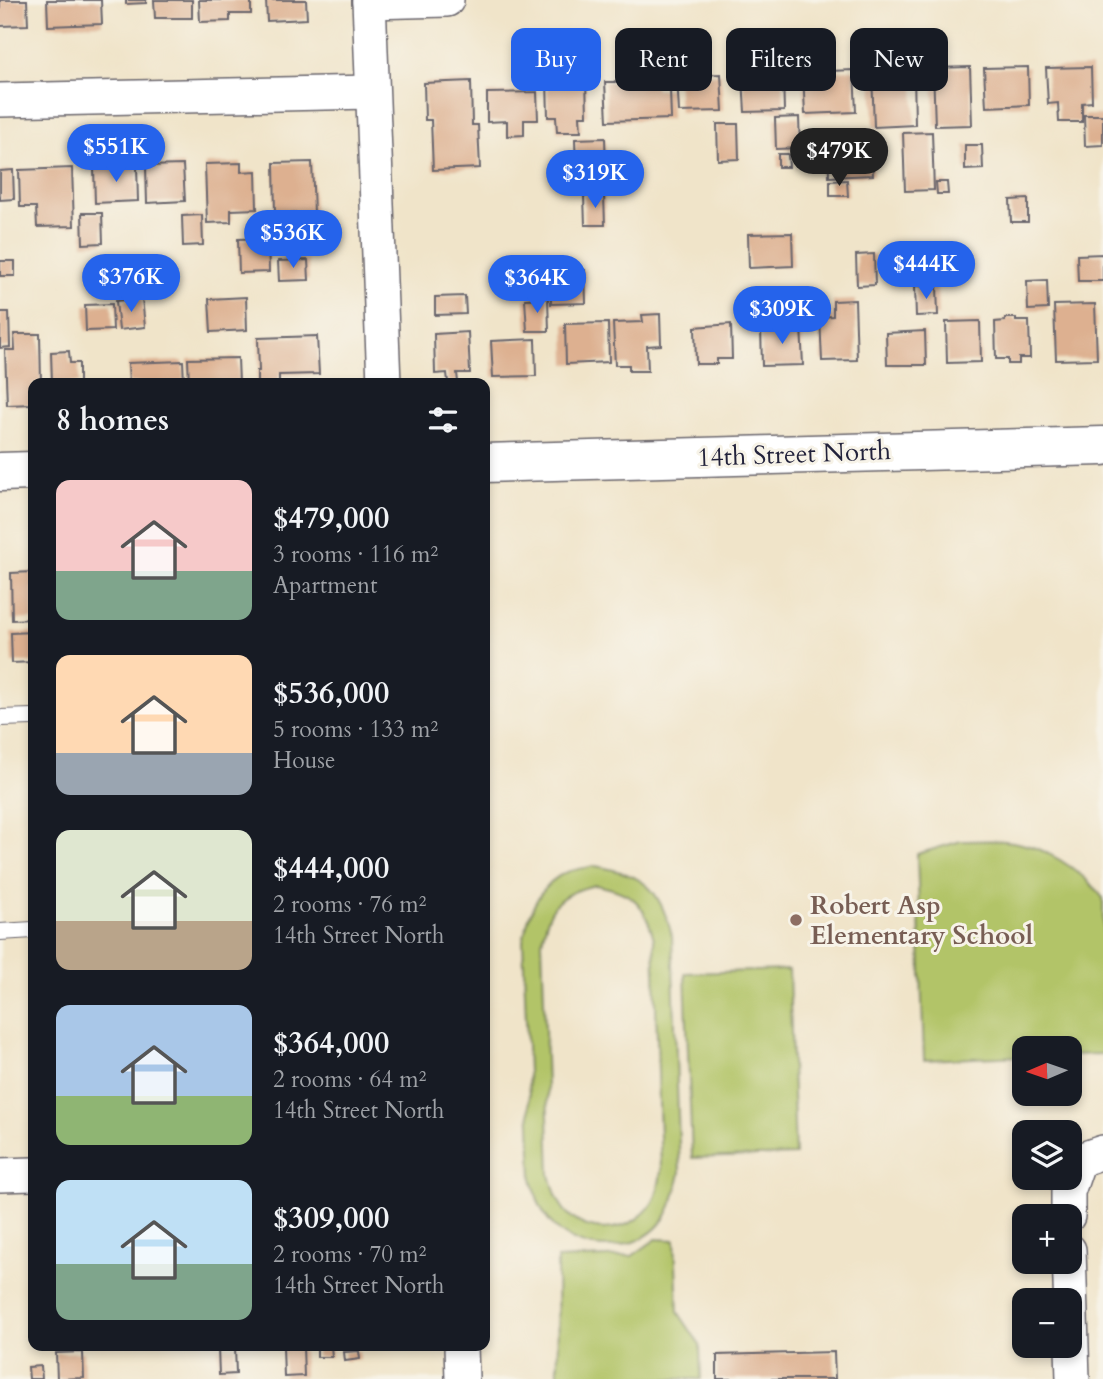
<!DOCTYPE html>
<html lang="en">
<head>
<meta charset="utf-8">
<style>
	body { margin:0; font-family:Cardo,serif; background:#20242c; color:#f1f3f6; height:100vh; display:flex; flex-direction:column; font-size:26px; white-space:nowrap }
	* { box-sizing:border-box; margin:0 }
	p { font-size:23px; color:#9ea1a6 }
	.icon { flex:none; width:38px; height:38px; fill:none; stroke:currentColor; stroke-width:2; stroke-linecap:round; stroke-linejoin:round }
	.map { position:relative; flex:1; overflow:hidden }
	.panel { position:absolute; left:28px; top:378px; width:462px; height:973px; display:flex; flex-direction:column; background:#171b24; border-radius:14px; box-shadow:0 4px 10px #0003 }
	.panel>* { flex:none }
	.top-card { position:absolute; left:511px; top:28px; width:486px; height:63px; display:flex; gap:14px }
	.needle { width:46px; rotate:268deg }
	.controls { position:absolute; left:1012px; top:1036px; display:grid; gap:14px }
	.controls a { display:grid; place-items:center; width:70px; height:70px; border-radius:14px; background:#171b24; box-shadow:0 4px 10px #0003; font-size:35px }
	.price { position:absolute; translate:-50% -60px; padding:0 16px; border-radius:24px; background:#2563eb; color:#fff; font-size:23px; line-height:46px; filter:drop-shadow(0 2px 4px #0008) }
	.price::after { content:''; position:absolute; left:50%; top:42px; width:21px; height:16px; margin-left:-10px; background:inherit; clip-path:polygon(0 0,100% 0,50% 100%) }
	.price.on { background:#222; color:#fff }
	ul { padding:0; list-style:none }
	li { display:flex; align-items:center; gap:21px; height:175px; padding:0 28px }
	li span { display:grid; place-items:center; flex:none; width:196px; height:140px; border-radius:14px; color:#555 }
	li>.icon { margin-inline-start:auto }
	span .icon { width:84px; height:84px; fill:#fffc; stroke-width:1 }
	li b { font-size:30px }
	h2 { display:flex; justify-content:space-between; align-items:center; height:84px; padding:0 28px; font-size:30px }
	.tag { padding:0 24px; border-radius:14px; background:#171b24; box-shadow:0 4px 10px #0003; font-size:24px; line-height:63px }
	.tag.on { background:#2563eb; color:#fff }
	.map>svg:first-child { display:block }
</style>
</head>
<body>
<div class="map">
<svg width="1103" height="1379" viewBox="0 0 1103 1379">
	<rect width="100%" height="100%" fill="#f7f3e8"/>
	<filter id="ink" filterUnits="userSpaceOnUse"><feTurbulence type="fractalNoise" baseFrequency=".0143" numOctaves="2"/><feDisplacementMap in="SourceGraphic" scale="14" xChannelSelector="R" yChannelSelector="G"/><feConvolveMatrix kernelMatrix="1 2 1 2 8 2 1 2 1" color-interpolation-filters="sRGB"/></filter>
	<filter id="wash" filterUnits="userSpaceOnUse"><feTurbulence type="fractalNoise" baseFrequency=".00686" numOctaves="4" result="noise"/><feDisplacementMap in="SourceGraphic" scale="28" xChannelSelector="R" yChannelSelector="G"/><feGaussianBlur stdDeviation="1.57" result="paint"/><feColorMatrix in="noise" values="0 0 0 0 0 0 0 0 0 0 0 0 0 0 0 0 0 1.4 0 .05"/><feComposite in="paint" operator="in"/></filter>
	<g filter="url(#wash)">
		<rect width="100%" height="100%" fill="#f0e4c9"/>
		<g fill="#b2c467" stroke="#6a7351" stroke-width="2" fill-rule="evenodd">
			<path d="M961 841C976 841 991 840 1005 841 1042 844 1081 869 1103 898V1054L1069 1055V1048H1024V1056L924 1060 917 854Z"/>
			<path d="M595 866C645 875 659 887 672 936L680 1173C676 1191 673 1208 661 1223 635 1254 581 1255 554 1226 540 1212 536 1196 532 1178L523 941C528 914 540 883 567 872 576 869 586 868 595 866ZM596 885C633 892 644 902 654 939L661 1171C659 1186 657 1200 646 1211 625 1233 589 1235 568 1214 557 1203 554 1189 550 1175L542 942C548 905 559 893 596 885Z"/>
			<polygon points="789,970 795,1155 692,1158 685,973"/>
			<polygon points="656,1239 675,1240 678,1312 700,1345 701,1379 558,1379 557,1259 632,1256"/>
		</g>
		<g id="blocks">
			<g fill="#ddb090">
				<polygon points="0,0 27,0 28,25 0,26"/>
				<polygon points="47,0 101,0 102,24 48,26"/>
				<polygon points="126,0 146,0 146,3 126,4"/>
				<polygon points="154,0 192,0 192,18 155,18"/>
				<polygon points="199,0 251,0 251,14 230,14 230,21 200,22"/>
				<polygon points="266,0 306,0 307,19 267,21"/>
				<polygon points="970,67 972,125 935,126 933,68"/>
				<polygon points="1028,67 1029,105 986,107 984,68"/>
				<polygon points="1091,67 1092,102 1082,103 1082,122 1059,122 1058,103 1048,104 1046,68"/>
				<polygon points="854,70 856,112 805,114 803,72"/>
				<polygon points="914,71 915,125 874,127 872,72"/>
				<polygon points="721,74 723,111 679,112 677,76"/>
				<polygon points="783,75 784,111 745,112 743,77"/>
				<polygon points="654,76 655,89 670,89 671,119 607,121 605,82 622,82 622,77"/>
				<polygon points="586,79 587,116 580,116 581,132 557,132 556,117 548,117 547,80"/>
				<polygon points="471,81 472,125 478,125 480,168 433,170 431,120 425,120 424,83"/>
				<polygon points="537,92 538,120 524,120 524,135 507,136 507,121 487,122 487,93"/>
				<polygon points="1084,115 1103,115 1103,145 1085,146"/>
				<polygon points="799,117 800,148 776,149 775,118"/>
				<polygon points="717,124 738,124 739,159 718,160"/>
				<polygon points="932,132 934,190 905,191 903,133"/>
				<polygon points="871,136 873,175 829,177 828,138"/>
				<polygon points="605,138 606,167 576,168 575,139"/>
				<polygon points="965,145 982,145 983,169 965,170"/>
				<polygon points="778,154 788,154 789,167 778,167"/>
				<polygon points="312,162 314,213 275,214 274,163"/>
				<polygon points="241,163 241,172 256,171 257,209 231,210 231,222 207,223 205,164"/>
				<polygon points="183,165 185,201 147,203 146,166"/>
				<polygon points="137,166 138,201 95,203 94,167"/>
				<polygon points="72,168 74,226 37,227 36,207 20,207 19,170"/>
				<polygon points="13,170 14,199 0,200 0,171"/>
				<polygon points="847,180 848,196 830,196 830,181"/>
				<polygon points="936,182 947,182 948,194 937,194"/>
				<polygon points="604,195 605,225 585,225 584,196"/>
				<polygon points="1028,199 1028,222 1011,222 1010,200"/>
				<polygon points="82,213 102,213 103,243 83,244"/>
				<polygon points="202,215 203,245 183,246 182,216"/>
				<polygon points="792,233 793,266 749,268 748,234"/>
				<polygon points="268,238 269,272 239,273 238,239"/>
				<polygon points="874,254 875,285 857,286 856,255"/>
				<polygon points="1103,254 1103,281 1078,281 1077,255"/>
				<polygon points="308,260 309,280 279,281 278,261"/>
				<rect x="0" y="261" width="15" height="15"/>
				<polygon points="585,270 586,303 551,304 550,271"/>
				<polygon points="1047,280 1048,309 1028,310 1027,281"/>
				<polygon points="531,284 542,284 543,297 532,297"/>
				<polygon points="915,286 937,286 938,315 916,316"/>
				<polygon points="465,296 466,314 435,315 435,297"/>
				<polygon points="246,297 247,330 211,332 209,299"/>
				<polygon points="142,298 145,327 119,330 116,301"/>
				<polygon points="548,298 549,331 527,331 525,299"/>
				<polygon points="855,300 857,360 822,361 820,317 833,316 833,301"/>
				<polygon points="112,304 113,330 86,331 85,305"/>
				<polygon points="1095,304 1097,359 1056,360 1054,305"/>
				<polygon points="0,312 9,312 10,347 0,348"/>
				<polygon points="660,314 661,345 647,346 648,371 629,371 629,365 615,365 613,323 643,322 642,315"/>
				<polygon points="1005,318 1016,318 1016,321 1029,321 1030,358 1019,358 1019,364 1008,364 1008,359 996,359 995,322 1005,321"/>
				<polygon points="980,321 981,362 947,363 946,322"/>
				<polygon points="608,323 609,362 566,364 565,324"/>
				<polygon points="731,324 732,359 717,359 717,364 696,364 695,327"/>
				<polygon points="801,326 803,365 762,366 761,327"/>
				<polygon points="925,331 926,365 887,365 886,333"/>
				<polygon points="468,332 470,373 457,373 458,382 448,382 447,373 435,374 434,334"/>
				<polygon points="14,334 40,334 41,383 33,383 33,404 7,405 5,350 15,350"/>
				<polygon points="317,336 319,374 279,375 279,383 257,383 257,371 259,371 258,338"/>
				<polygon points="535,339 536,376 493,377 491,341"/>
				<polygon points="69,351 70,363 79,363 79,383 52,383 51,352"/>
				<polygon points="238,358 239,383 189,383 188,359"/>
				<polygon points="183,361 184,383 129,383 128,363"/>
				<polygon points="33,572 33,619 12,620 11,573"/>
				<polygon points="33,632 33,662 12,663 11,633"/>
				<polygon points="283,1346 303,1346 304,1376 284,1377"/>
				<polygon points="317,1346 331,1346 332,1357 317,1357"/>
				<polygon points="235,1347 236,1374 219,1375 218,1348"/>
				<polygon points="359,1351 360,1359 345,1361 344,1352"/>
				<polygon points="83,1352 84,1378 57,1379 56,1353"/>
				<polygon points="834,1352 835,1379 717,1379 717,1355"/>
				<polygon points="41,1366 42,1379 29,1379 28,1367"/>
			</g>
		</g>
	</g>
	<g filter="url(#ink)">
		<use href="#blocks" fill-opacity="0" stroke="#6a666d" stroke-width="2"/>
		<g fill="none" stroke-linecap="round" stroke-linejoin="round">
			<defs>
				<g id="lane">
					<polyline points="0,718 33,717"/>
					<polyline points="0,932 33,930"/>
				</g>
				<g id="street">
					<polyline points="369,0 384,383"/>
					<polyline points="369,2 447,0"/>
					<polyline points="0,100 371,92"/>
					<polyline points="0,1175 33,1174"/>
					<polyline points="1068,1216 1068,1192 1079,1160 1103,1152"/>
					<polyline points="1069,1250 1073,1379"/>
					<polyline points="461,1346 462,1379"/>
				</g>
				<g id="secondary">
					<polyline points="485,463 1103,446"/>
					<polyline points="0,472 33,471"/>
				</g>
			</defs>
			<use href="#lane" stroke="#6a666d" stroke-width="18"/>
			<use href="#street" stroke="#6a666d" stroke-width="36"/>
			<use href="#secondary" stroke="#6a666d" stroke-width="41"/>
			<use href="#lane" stroke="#fff" stroke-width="16"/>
			<use href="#street" stroke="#fff" stroke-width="33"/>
			<use href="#secondary" stroke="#fff" stroke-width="38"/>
		</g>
	</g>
	<circle fill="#8d6e63" stroke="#f7f3e8" stroke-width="2.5" cx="796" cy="920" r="7"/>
	<g text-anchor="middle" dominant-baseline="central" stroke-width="6" stroke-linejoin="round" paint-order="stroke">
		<g font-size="26" fill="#22223b" stroke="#f7f3e8">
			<text transform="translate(794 454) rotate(-2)">14th Street North</text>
		</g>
		<g font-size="26" font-weight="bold" fill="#785e54" stroke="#f7f3e8" text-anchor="start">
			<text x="810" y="905">Robert Asp<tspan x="810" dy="30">Elementary School</tspan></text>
		</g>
	</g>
</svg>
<div class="controls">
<a><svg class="needle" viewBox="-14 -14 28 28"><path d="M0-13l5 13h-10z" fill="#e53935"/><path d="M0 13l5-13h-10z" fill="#9ea1a6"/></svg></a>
<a><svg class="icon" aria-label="layers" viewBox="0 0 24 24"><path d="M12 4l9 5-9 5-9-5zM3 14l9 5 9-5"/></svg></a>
<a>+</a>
<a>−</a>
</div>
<b class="price" style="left:116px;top:184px">$551K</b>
<b class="price on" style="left:839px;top:188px">$479K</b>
<b class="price" style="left:595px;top:210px">$319K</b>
<b class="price" style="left:293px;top:270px">$536K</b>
<b class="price" style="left:926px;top:301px">$444K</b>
<b class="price" style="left:131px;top:314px">$376K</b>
<b class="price" style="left:537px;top:315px">$364K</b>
<b class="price" style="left:782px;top:346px">$309K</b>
<div class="top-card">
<a class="tag on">Buy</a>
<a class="tag">Rent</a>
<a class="tag">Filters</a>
<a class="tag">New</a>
</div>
<section class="panel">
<h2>8 homes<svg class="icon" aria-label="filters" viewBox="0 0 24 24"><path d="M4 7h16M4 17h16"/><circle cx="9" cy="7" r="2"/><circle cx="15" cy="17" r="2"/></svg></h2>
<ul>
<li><span style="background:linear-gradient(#f6c9c9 65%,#7fa58c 0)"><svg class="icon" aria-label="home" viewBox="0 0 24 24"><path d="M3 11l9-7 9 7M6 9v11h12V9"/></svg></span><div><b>$479,000</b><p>3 rooms · 116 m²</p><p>Apartment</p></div></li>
<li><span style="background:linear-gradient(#ffd9b3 70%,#9aa5b1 0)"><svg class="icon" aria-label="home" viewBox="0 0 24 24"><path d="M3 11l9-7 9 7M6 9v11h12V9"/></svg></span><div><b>$536,000</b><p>5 rooms · 133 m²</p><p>House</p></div></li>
<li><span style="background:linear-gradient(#dfe7d0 65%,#b9a48a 0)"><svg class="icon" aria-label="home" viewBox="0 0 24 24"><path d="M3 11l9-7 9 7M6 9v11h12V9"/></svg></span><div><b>$444,000</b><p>2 rooms · 76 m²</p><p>14th Street North</p></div></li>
<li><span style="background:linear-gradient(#a9c7e8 65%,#8fb573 0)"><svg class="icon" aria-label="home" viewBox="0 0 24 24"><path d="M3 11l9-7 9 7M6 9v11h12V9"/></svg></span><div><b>$364,000</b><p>2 rooms · 64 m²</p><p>14th Street North</p></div></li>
<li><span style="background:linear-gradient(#bfe0f5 60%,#7fa58c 0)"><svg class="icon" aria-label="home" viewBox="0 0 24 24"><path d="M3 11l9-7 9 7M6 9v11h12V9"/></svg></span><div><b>$309,000</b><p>2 rooms · 70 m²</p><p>14th Street North</p></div></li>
</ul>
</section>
</div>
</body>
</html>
